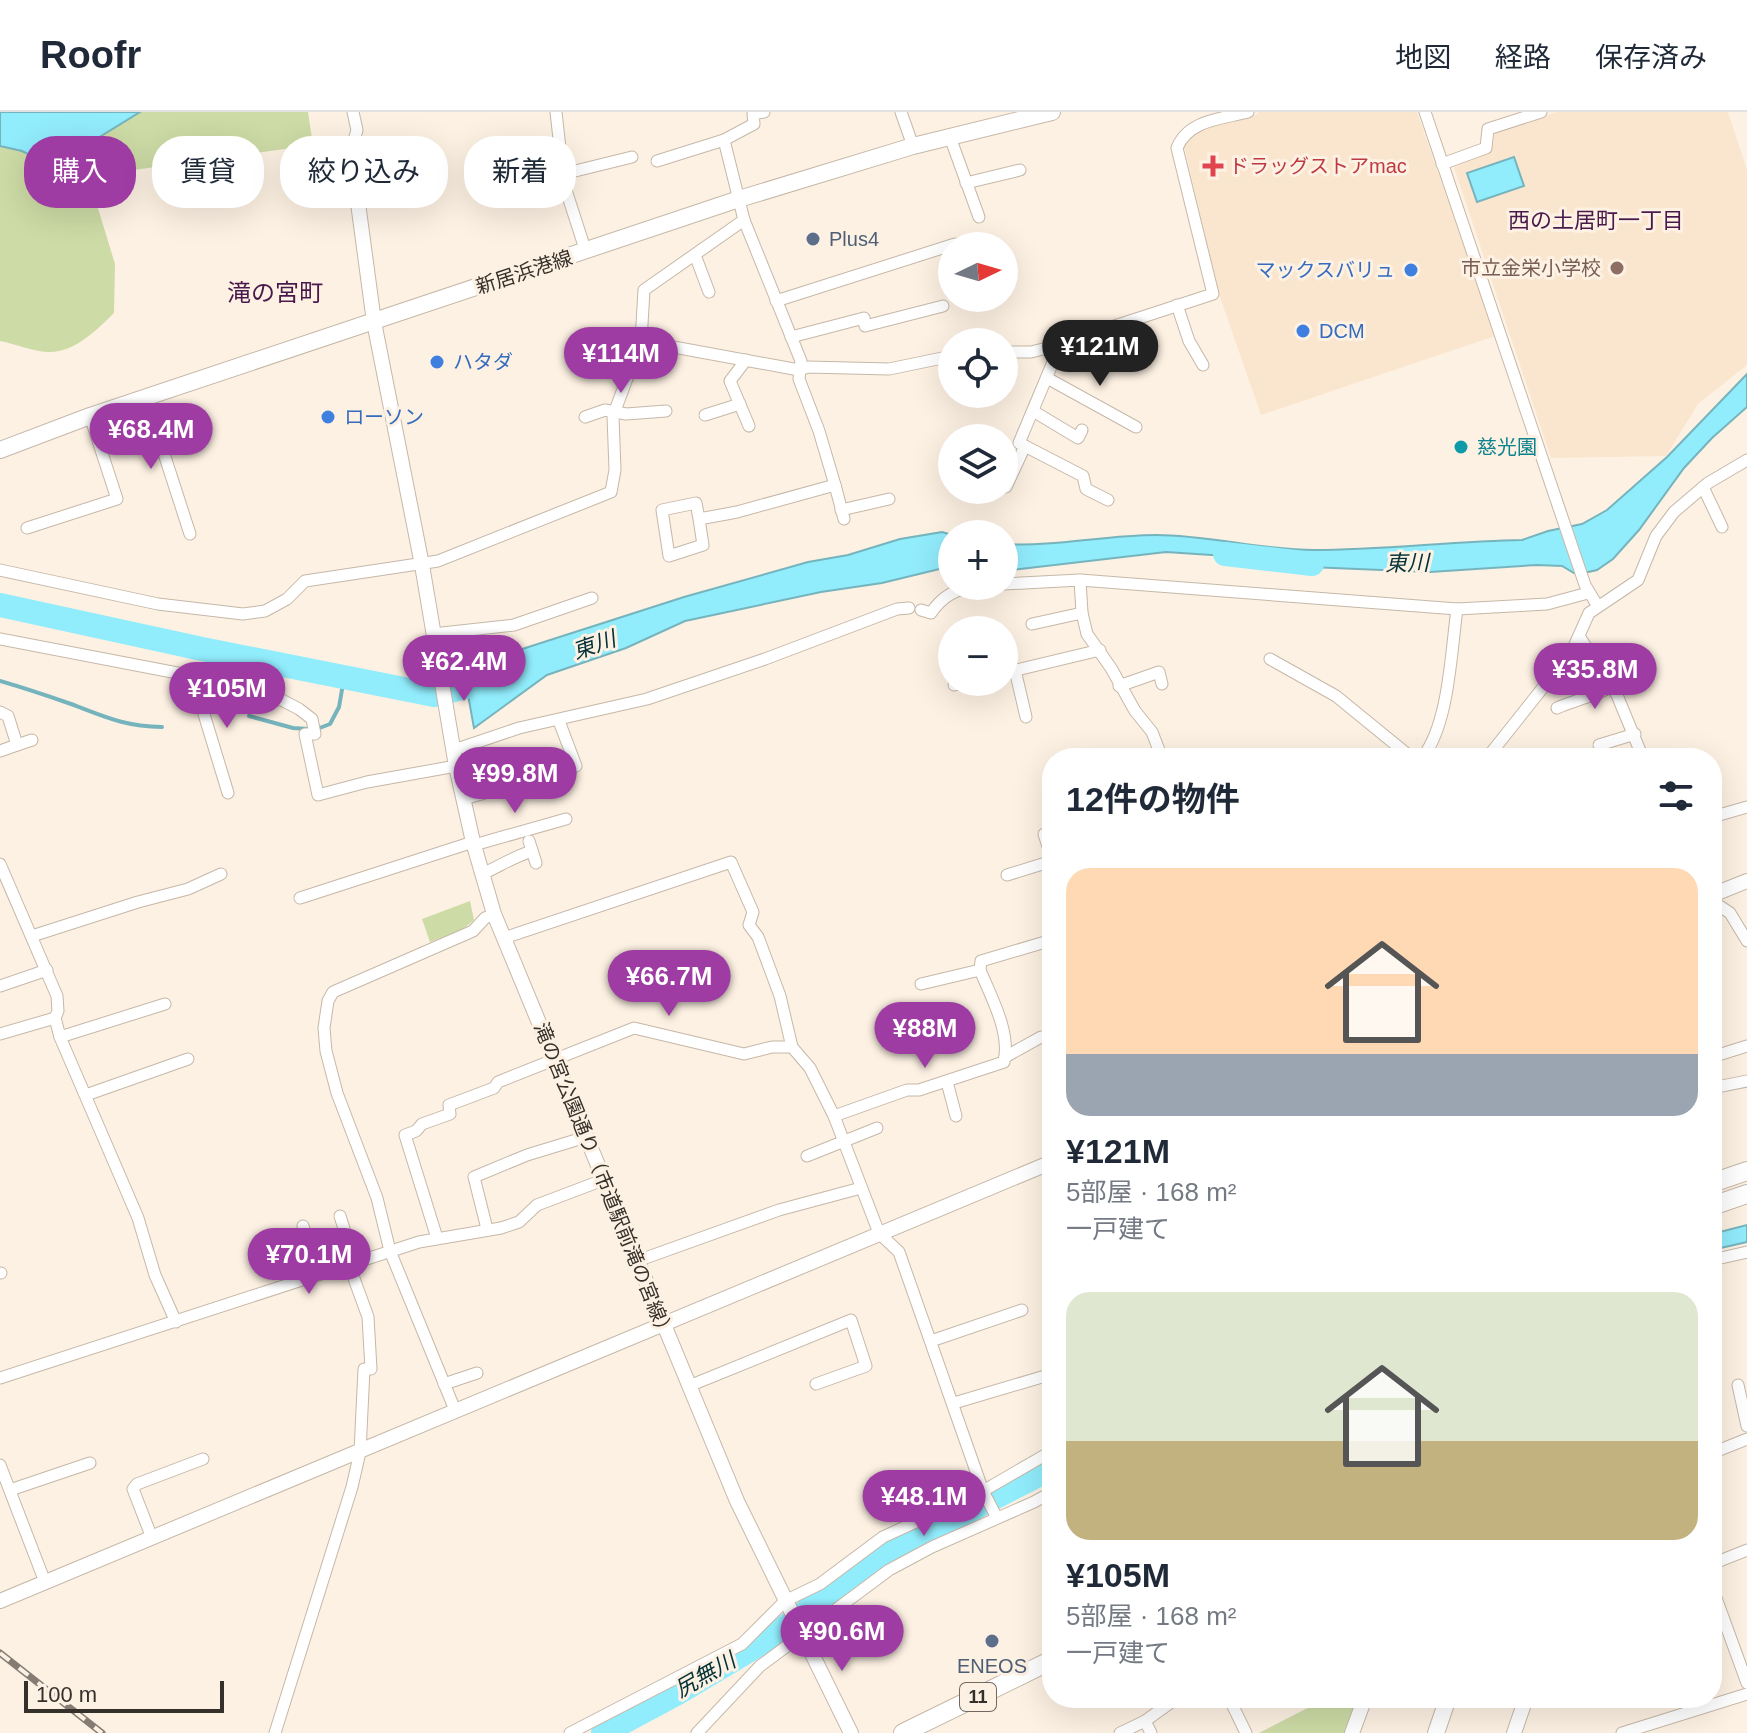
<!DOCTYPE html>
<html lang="ja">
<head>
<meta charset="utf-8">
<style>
	body { margin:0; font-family:Arial,"Noto Sans JP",sans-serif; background:#f6f6f7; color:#1f2937; height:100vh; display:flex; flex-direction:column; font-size:30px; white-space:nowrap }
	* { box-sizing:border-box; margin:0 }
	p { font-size:26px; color:#747a83 }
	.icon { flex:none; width:44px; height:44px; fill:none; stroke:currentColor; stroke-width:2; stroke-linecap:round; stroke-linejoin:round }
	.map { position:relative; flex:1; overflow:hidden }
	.side { position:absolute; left:1042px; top:636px; width:680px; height:960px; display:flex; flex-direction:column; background:#fff; border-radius:32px; box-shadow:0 8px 32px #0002 }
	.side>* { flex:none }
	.top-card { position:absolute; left:24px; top:24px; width:760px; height:72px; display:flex; gap:16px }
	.needle { width:52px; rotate:85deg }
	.fabs { position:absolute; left:938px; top:120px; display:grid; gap:16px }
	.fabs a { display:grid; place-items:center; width:80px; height:80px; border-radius:50%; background:#fff; box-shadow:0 8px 32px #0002; font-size:40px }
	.scale { position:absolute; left:24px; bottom:20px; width:200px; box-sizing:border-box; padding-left:8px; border:4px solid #36302a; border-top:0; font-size:22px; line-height:28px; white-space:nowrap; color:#36302a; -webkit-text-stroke:6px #fdf1e3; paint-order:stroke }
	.price { position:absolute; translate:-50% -68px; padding:0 18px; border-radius:28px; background:#9e3ca3; color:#fff; font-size:26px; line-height:52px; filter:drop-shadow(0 2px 4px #0008) }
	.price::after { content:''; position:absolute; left:50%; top:48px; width:24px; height:18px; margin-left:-12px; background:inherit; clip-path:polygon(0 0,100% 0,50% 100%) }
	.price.current { background:#222; color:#fff }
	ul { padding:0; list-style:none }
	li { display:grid; align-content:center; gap:16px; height:424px; padding:0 24px }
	li span { display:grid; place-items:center; height:248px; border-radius:24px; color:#555 }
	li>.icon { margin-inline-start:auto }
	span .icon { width:144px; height:144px; fill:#fffc; stroke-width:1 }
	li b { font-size:34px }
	h2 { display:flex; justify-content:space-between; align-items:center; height:96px; padding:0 24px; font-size:34px }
	.chip { padding:0 28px; border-radius:32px; background:#fff; box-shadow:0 8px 32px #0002; font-size:28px; line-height:72px }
	.chip.current { background:#9e3ca3; color:#fff }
	header { display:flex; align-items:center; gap:48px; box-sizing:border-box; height:112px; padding:0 40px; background:#fff; border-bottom:2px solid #e0e1e3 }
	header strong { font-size:38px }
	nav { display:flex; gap:44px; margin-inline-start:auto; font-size:28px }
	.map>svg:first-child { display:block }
</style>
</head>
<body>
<header>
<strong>Roofr</strong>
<nav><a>地図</a><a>経路</a><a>保存済み</a></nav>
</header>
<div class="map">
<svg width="1747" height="1621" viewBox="0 0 1747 1621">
	<rect width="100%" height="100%" fill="#fdf1e3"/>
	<g fill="#fae6cf">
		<polygon points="1258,0 1417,0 1495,224 1261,303 1219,182 1184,34 1189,26 1202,17 1258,2"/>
		<polygon points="1557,0 1728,0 1747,58 1747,253 1698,292 1666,344 1551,346 1454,55 1492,39 1495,19"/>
	</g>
	<g fill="#cddba6">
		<path d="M0 0H308L313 33 62 68 89 78 97 93 115 152 114 201C98 217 75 240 50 240 34 240 16 232 0 229Z"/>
		<polygon points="470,789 474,808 462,818 430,830 422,807"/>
		<polygon points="1327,1586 1341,1586 1356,1592 1345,1621 1259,1621"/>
	</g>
	<g fill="#91ecfc" stroke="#76b4bd" stroke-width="2">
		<polygon points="0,0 140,0 59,50 48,52 22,39 0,34"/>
		<polygon points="1514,45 1524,74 1477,90 1467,61"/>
		<path d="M1747 262V295L1712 326 1684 356 1639 418 1613 447 1597 458 1584 461H1574L1562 454 1537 453 1430 460 1309 455 1273 447 1166 440 1004 459V432C1055 435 1105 423 1156 423 1209 423 1261 438 1314 438 1383 438 1453 429 1522 428L1548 419 1582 412 1607 398 1667 345Z"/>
		<polygon points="942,420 952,423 952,454 882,471 821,480 685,509 626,536 547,563 474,616 462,550 516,539 684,485 808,450 848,443 900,427"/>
		<polygon points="1747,1113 1747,1130 1712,1138 1712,1122"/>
	</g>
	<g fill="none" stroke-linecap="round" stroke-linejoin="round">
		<g stroke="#76b4bd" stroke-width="4">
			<path d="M0 569C24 576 48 584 71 592 106 605 123 614 162 615"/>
			<polyline points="249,604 293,616 308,617"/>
			<polyline points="317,617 330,612 339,595 344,566"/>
		</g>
		<g stroke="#91ecfc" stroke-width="24">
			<polyline points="1225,442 1312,452"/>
			<polyline points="0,493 202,537 434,583 497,567"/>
			<polyline points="603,1621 678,1581 773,1524 846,1469 891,1439 1052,1356"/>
		</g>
		<defs>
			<g id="minor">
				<polyline points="556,0 564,72 586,140"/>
				<polyline points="901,0 913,34"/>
				<polyline points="1425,0 1585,473 1597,493"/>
				<polyline points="950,25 979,105"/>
				<polyline points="351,39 357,18 353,0"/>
				<polyline points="657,49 724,28"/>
				<polyline points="1442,52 1486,36 1488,17 1541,0"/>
				<polyline points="563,62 632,45"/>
				<polyline points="966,71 1020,58"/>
				<polyline points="695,143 709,180"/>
				<polyline points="776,189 955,132"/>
				<polyline points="1177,193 1189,229 1203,253"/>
				<polyline points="791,225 864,206 865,214 943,194"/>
				<polyline points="641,229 799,258 808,255 889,257 952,244"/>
				<polyline points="1061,231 1019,331 1083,364 1086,377 1108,388"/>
				<path d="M1004 240H1031L1047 236 1213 182 1177 36C1188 8 1221 7 1248 0"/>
				<polyline points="746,248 730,269 749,314"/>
				<polyline points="1047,266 1136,315"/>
				<polyline points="146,286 190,422"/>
				<polyline points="1033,299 1078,326 1082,318"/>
				<polyline points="705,303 740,292"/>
				<polyline points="585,305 605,298 626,302 666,299"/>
				<polyline points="835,373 844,407"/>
				<polyline points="1006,375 1025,334"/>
				<polyline points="1703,375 1722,415"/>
				<polyline points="841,398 889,387"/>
				<polyline points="699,407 703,433 669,444 662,398 696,391 699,407 737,400 835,373 819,319 799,267 801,249 744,108 724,28 754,12 753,2 764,0"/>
				<polyline points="27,416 117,387 90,304"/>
				<polyline points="0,458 158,492 243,502 265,499 287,487 305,469 438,449 611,380 615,358 613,304 641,229 644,178 744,108"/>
				<polyline points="1080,468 1457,497 1547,492 1588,481"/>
				<polyline points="1004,472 1080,468 1082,501 1087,522 1111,556 1135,599 1152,620 1162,646"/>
				<path d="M921 498 931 501C942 484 957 476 977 474"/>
				<polyline points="1032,512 1082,501"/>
				<polyline points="433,522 514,513 592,486"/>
				<polyline points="1579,524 1617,583 1643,646"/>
				<polyline points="0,527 219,569 274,584 299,597 312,607 315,622 305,622 318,683 367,670 456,654"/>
				<polyline points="1270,547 1336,584 1412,646"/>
				<polyline points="1015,558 1026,605"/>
				<polyline points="1004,561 1100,538"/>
				<polyline points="193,566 228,681"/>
				<polyline points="954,573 966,570"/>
				<polyline points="1119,574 1159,560 1162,572"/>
				<path d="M1557 596C1569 590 1605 581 1612 573"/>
				<polyline points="0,600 8,604 17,633 0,639"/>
				<polyline points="17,633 32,628"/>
				<polyline points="1599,633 1635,622"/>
				<polyline points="454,638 519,616 647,587 765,547 897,497 909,496"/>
				<path d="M1422 646C1449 613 1451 540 1457 497"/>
				<polyline points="1487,646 1572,539 1589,501 1638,468 1656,424 1674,400 1708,371 1747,348"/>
				<polyline points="464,687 576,654 559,609"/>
				<polyline points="1712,705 1747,695"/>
				<polyline points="1052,720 1044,722 1052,747"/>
				<polyline points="529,729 536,751"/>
				<polyline points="474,733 566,707"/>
				<polyline points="0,752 57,884 58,899 55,906 60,925 138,1106 155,1163 176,1210"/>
				<path d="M482 762C500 754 513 745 532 739"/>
				<polyline points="1007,763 1052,749"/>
				<polyline points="300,786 473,730"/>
				<polyline points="1712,789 1730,801 1747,829"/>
				<polyline points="32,824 138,790 188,777 221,762"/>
				<polyline points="504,826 731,750 753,800 749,813 758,825 780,884 792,935 810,956 834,1004"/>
				<polyline points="921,872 980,858"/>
				<polyline points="0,874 47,858"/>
				<polyline points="0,922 55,906"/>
				<polyline points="60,925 165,892"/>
				<polyline points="1005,945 1041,925"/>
				<polyline points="1712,945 1747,934"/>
				<polyline points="947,970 956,1004"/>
				<polyline points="1712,976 1747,969"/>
				<polyline points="86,983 188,947"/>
				<polyline points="807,1044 877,1016"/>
				<polyline points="340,1104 355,1151"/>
				<polyline points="303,1114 319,1162"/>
				<polyline points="487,1117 474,1065 527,1043 586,1025"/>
				<polyline points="437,1126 405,1023 416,1019 422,1012 450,1002 449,993 494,976 498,970 634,916 744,942 772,935 792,935"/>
				<polyline points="1712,1148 1747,1140"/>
				<polyline points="637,1149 779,1098 861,1076"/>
				<polyline points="0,1161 1,1161"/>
				<polyline points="931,1229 1022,1198"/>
				<polyline points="0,1266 419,1130 501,1116 519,1110 537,1093 603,1068"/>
				<polyline points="444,1272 477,1261"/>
				<polyline points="1738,1273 1747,1314"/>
				<polyline points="689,1274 851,1208 866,1254 816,1272"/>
				<polyline points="954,1291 1052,1262"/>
				<polyline points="455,1298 390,1139 377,1086 337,981 326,939 324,916 328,889 333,880 473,819 485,806 494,802"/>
				<polyline points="1712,1341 1747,1327"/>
				<polyline points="0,1353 45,1470"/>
				<polyline points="10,1378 90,1351"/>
				<path d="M997 1406 983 1379 899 1140 879 1121 834 1004 907 978H919L1004 950C1011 920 991 885 980 858L981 849 1052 828"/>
				<polyline points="152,1426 133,1377 137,1372 203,1347"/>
				<polyline points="1712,1452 1747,1438"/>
				<polyline points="1712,1475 1747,1571"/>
				<polyline points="1229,1586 1246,1621"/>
				<polyline points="1686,1586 1690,1599"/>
				<polyline points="1145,1609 1177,1586"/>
				<polyline points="275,1621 352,1375 360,1340 364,1257 371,1257 368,1205 352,1161 352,1152"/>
				<polyline points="570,1621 742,1532 785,1489 820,1472 883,1425 983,1379 1052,1339"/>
				<polyline points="697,1621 760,1554 889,1458 932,1435 1034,1390 1052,1380"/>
				<polyline points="1120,1621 1145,1609 1151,1621"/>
				<polyline points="1622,1621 1747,1582"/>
			</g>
			<g id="tertiary">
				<polyline points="351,39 374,210 422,453 456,654 473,730 494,802 737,1389 851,1621"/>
				<polyline points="1712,783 1747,769"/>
				<polyline points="0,1489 1052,1050"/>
				<polyline points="1352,1621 1365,1586"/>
				<polyline points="1514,1621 1526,1586"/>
			</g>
			<g id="secondary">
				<polyline points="0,338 90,304 739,87 913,34 1052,0"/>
				<polyline points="1436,1621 1448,1586"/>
			</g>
			<g id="primary">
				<polyline points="1712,1071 1747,1059"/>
				<polyline points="1712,1094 1747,1082"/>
				<polyline points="903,1621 1052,1548"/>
			</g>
		</defs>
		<use href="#minor" stroke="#c6b8a8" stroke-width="13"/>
		<use href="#tertiary" stroke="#c6b8a8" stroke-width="16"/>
		<use href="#secondary" stroke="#c6b8a8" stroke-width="18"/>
		<use href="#primary" stroke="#c6b8a8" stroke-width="20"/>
		<use href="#minor" stroke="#fff" stroke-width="11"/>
		<use href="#tertiary" stroke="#fff" stroke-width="14"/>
		<use href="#secondary" stroke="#fff" stroke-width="16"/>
		<use href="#primary" stroke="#fff" stroke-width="18"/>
		<defs>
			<polyline id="rail" points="0,1541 102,1621"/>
		</defs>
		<use href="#rail" stroke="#857d74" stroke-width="7"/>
		<use href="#rail" stroke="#fdf1e3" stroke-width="4" stroke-dasharray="12" stroke-linecap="butt"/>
	</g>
	<path fill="#e0444e" stroke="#fdf1e3" stroke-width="3" d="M1209 42h8v8h8v8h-8v8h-8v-8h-8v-8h8z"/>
	<g fill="#5c6f8a" stroke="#fdf1e3" stroke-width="3">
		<circle cx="813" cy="127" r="8"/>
		<circle cx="992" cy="1529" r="8"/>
	</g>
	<circle fill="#8d6e63" stroke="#fdf1e3" stroke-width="3" cx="1617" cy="156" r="8"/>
	<g fill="#3f7fe0" stroke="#fdf1e3" stroke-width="3">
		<circle cx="1411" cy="158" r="8"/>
		<circle cx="1303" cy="219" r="8"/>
		<circle cx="437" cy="250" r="8"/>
		<circle cx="328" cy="305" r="8"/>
	</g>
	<circle fill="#0f9aa8" stroke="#fdf1e3" stroke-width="3" cx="1461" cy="335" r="8"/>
	<g text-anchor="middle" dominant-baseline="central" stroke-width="6" stroke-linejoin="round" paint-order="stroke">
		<rect fill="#fdf1e3" stroke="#726a62" stroke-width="2" x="960" y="1571" width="36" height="28" rx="6"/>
		<g font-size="18" font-weight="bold" fill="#36302a">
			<text x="978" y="1585">11</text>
		</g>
		<g font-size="20" fill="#be3a42" stroke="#fdf1e3" text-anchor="start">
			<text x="1229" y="54">ドラッグストアmac</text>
		</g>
		<g font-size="20" fill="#4e5e75" stroke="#fdf1e3" text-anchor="start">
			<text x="829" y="127">Plus4</text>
			<text x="992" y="1554" text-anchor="middle">ENEOS</text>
		</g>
		<g font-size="20" fill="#785e54" stroke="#fdf1e3" text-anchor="end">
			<text x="1601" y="156">市立金栄小学校</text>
		</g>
		<g font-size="20" fill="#366cbe" stroke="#fdf1e3" text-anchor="start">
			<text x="1395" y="158" text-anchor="end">マックスバリュ</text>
			<text x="1319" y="219">DCM</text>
			<text x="453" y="250">ハタダ</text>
			<text x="344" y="305">ローソン</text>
		</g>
		<g font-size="20" fill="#36302a" stroke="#fdf1e3">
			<text transform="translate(524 160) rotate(-18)">新居浜港線</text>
			<text transform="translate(604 1069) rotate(68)">滝の宮公園通り（市道駅前滝の宮線）</text>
		</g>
		<g font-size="20" fill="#0d838f" stroke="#fdf1e3" text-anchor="start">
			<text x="1477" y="335">慈光園</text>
		</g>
		<g font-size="22" fill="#48194a" stroke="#fdf1e3">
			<text x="1596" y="108">西の土居町一丁目</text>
		</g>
		<g font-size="22" font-style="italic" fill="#023137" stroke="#fdf1e3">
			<text transform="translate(1407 451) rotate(-1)">東川</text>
			<text transform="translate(594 533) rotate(-19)">東川</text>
			<text transform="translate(705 1563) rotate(-30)">尻無川</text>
		</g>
		<g font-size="24" fill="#48194a" stroke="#fdf1e3">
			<text x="275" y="180">滝の宮町</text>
		</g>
	</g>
</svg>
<div class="fabs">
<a><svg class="needle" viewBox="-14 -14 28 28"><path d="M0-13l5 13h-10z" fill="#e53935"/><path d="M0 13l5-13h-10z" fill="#747a83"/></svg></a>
<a><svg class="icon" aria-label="locate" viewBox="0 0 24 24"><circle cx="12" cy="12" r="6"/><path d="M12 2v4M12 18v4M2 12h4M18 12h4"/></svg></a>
<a><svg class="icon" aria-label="layers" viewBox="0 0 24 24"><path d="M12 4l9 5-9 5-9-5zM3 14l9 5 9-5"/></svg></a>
<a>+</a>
<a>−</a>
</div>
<div class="scale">100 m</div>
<b class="price current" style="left:1100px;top:276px">¥121M</b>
<b class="price" style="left:621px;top:283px">¥114M</b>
<b class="price" style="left:151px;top:359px">¥68.4M</b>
<b class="price" style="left:464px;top:591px">¥62.4M</b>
<b class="price" style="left:1595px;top:599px">¥35.8M</b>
<b class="price" style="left:227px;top:618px">¥105M</b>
<b class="price" style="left:515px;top:703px">¥99.8M</b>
<b class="price" style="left:669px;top:906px">¥66.7M</b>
<b class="price" style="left:925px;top:958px">¥88M</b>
<b class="price" style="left:309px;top:1184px">¥70.1M</b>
<b class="price" style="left:924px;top:1426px">¥48.1M</b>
<b class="price" style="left:842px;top:1561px">¥90.6M</b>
<div class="top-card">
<a class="chip current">購入</a>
<a class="chip">賃貸</a>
<a class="chip">絞り込み</a>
<a class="chip">新着</a>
</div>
<section class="side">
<h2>12件の物件<svg class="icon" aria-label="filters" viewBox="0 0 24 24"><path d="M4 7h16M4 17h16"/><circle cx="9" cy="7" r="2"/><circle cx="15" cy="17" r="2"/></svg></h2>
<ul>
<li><span style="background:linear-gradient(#ffd9b3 75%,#9aa5b1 0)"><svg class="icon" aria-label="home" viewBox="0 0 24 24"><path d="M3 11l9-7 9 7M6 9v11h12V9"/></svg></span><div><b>¥121M</b><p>5部屋 · 168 m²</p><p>一戸建て</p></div></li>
<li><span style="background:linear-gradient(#dfe7d0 60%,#c2b280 0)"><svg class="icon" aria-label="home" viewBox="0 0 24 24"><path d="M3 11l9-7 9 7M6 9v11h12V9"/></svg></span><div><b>¥105M</b><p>5部屋 · 168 m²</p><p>一戸建て</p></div></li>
</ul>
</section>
</div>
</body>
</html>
